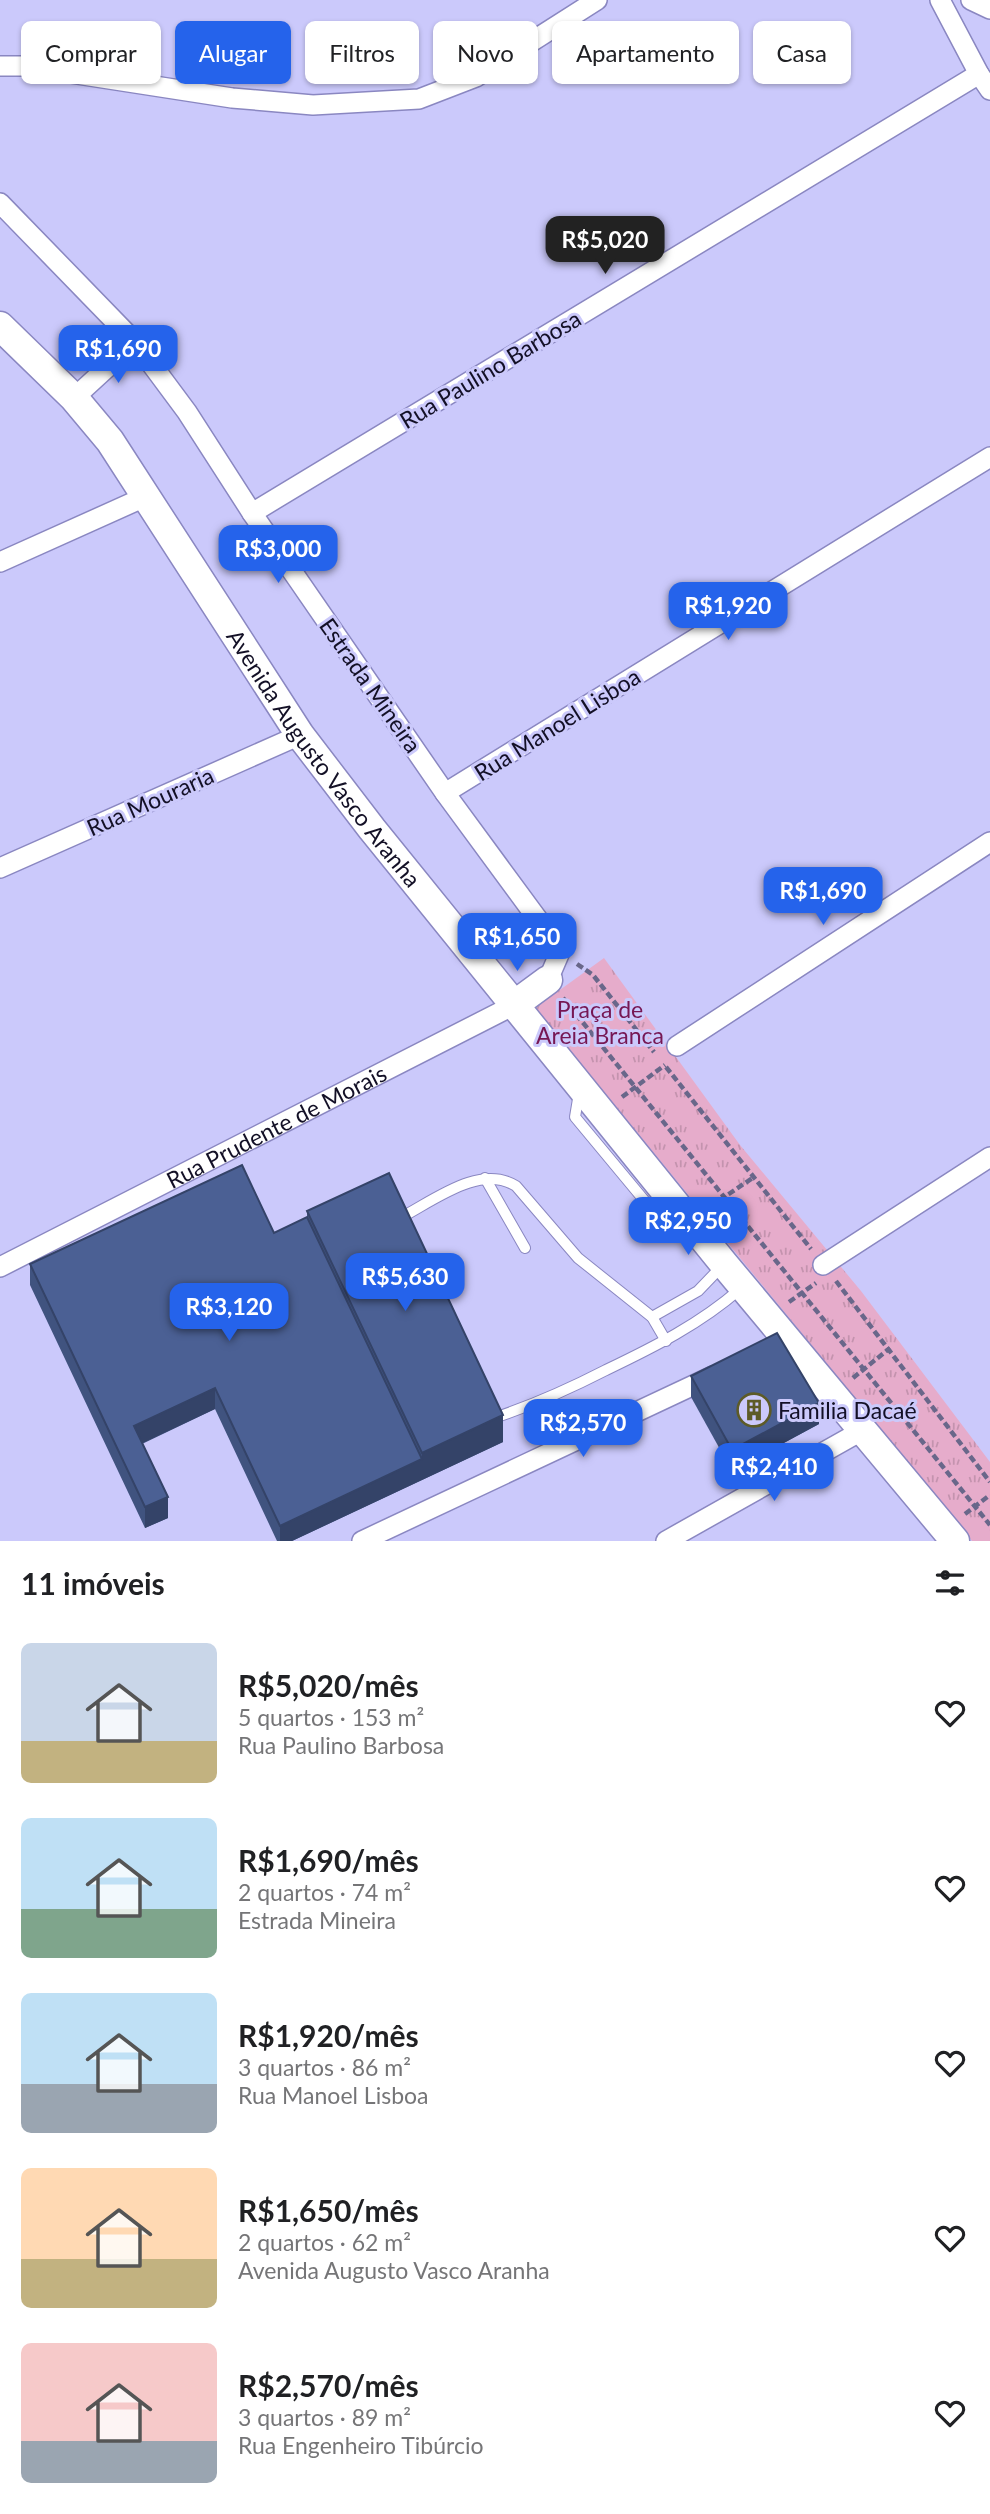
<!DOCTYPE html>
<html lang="pt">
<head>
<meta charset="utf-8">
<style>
	body { margin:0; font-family:Lato,sans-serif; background:#f2f2f2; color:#202124; height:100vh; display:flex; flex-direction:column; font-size:26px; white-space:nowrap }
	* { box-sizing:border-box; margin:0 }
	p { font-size:23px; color:#757577 }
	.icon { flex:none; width:38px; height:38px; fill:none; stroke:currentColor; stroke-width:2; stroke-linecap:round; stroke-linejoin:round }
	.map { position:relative; height:1541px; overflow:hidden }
	.details { display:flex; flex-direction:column; background:#fff; flex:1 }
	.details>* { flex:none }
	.top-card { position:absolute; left:21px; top:21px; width:948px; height:63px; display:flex; gap:14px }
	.price { position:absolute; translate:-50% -60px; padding:0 16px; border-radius:14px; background:#2563eb; color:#fff; font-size:23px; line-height:46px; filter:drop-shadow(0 2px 4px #0008) }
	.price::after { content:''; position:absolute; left:50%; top:42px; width:21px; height:16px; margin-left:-10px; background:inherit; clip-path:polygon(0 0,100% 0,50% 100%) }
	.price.current { background:#222; color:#fff }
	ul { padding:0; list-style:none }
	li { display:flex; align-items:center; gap:21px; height:175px; padding:0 21px }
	li span { display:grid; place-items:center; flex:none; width:196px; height:140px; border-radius:10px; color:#555 }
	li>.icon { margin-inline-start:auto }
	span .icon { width:84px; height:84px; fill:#fffc; stroke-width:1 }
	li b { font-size:30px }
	h2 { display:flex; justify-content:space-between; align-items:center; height:84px; padding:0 21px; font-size:30px }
	.tag { padding:0 24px; border-radius:10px; background:#fff; box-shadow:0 2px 5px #0004; font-size:24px; line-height:63px }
	.tag.current { background:#2563eb; color:#fff }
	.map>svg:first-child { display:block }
</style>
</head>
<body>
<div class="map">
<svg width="990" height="1541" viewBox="0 0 990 1541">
	<defs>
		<pattern id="park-tufts" width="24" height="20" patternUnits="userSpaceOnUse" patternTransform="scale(1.75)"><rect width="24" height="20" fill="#e6accb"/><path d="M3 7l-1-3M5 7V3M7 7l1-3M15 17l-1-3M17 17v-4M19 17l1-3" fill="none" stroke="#c493ae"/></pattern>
	</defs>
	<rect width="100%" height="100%" fill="#cbc9fb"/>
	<polygon fill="url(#park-tufts)" points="604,958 740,1145 861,1291 990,1462 990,1541 972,1541 535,1008"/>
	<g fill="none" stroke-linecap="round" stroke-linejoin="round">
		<defs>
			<g id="lane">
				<polyline points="579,1093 575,1117 673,1235 697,1240"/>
				<polyline points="485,1178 525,1248"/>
				<path d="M398 1219C432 1202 479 1163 516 1186L578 1258 652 1317 666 1341"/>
				<polyline points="652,1317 698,1291 721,1267"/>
				<path d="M491 1419C531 1406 569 1389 606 1370 654 1347 700 1324 740 1289"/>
			</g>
			<g id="street">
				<polyline points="940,0 979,74 990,90"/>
				<polyline points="971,0 990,9"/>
				<polyline points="0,66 25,66 232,98 313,105 419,99 476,77 597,0"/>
				<polyline points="0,203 135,342 187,412 252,513 445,793 556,944 560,952 548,980"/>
				<polyline points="74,398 135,342"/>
				<polyline points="252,513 979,74"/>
				<polyline points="0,562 147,496"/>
				<polyline points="445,793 990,457"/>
				<polyline points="0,868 300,735"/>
				<polyline points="677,1046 990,842"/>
				<polyline points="823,1265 990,1157"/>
				<path id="s1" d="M0 1267 514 1005"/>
				<polyline points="362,1541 713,1376"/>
				<polyline points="666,1541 863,1430"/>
			</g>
			<g id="secondary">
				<path id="s2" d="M0 326 74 398 110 441 300 735 372 829 724 1264 955 1541"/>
				<polyline points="514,1005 548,980"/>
			</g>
		</defs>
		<use href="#lane" stroke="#8a87c1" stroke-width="12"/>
		<use href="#street" stroke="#8a87c1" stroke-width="22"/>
		<use href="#secondary" stroke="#8a87c1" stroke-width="31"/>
		<g stroke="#69678a" stroke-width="4.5" stroke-dasharray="7 3.5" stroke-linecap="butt">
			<polyline points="577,964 593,975 654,1052"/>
			<polyline points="563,998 990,1525"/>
			<polyline points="666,1067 811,1249"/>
			<polyline points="622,1097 665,1065"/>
			<polyline points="711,1206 754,1177"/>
			<polyline points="836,1281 990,1482"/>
			<polyline points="789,1302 816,1283"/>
			<polyline points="853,1378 890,1348"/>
			<polyline points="965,1514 990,1495"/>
		</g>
		<use href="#lane" stroke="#fff" stroke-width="10"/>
		<use href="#street" stroke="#fff" stroke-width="19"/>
		<use href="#secondary" stroke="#fff" stroke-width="28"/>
	</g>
	<g fill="#40537f">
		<polygon points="307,1211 503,1442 292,1541 277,1541 215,1409 142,1444 168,1518 145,1528 30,1285 30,1264 274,1233 307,1217"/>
		<polygon points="691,1376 819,1424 732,1471 691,1397"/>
	</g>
	<g fill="#344368">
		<polygon points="215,1388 215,1409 134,1447 134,1426"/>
		<polygon points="819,1403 819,1424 732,1471 732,1450"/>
		<polygon points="503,1415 503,1442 292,1541 280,1541 280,1526 422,1459 422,1453"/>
		<polygon points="168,1497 168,1518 145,1528 145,1507"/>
	</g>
	<g fill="#4b6094" stroke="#344368" stroke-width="2">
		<polygon points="242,1165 274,1233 307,1217 422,1459 280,1526 215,1388 134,1426 168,1497 145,1507 30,1264"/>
		<polygon points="389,1173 503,1415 422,1453 307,1211"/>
		<polygon points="777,1333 819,1403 732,1450 691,1376"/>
	</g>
	<defs>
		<symbol id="building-ring" viewBox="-11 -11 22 22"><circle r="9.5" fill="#cbc9fb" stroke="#5d5b27" stroke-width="1.5"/><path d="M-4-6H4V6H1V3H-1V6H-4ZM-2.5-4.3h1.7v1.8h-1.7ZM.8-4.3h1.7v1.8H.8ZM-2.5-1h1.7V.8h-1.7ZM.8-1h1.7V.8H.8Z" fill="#5d5b27"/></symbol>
	</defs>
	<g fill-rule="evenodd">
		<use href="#building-ring" x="735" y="1391" width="38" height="38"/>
	</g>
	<g text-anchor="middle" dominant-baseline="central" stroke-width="6" stroke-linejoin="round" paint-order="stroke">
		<g font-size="23" fill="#131026" stroke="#cbc9fb">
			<text transform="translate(490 369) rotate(-31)">Rua Paulino Barbosa</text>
			<text transform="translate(371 685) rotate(55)">Estrada Mineira</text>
			<text transform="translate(557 724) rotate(-32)">Rua Manoel Lisboa</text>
			<text stroke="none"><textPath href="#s2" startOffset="542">Avenida Augusto Vasco Aranha</textPath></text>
			<text transform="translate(150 801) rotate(-24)">Rua Mouraria</text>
			<text stroke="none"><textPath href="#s1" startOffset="310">Rua Prudente de Morais</textPath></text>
		</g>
		<g font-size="23" fill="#761754" stroke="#cbc9fb">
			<text x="600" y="1009">Praça de<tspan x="600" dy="26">Areia Branca</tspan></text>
		</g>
		<g font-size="23" fill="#131026" stroke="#cbc9fb" text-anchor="start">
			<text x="778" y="1410">Familia Dacaé</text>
		</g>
	</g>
</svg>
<b class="price current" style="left:605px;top:276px">R$5,020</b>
<b class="price" style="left:118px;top:385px">R$1,690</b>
<b class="price" style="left:278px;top:585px">R$3,000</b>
<b class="price" style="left:728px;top:642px">R$1,920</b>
<b class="price" style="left:823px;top:927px">R$1,690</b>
<b class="price" style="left:517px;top:973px">R$1,650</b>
<b class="price" style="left:688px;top:1257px">R$2,950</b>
<b class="price" style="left:405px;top:1313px">R$5,630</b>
<b class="price" style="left:229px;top:1343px">R$3,120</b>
<b class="price" style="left:583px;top:1459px">R$2,570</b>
<b class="price" style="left:774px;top:1503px">R$2,410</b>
<div class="top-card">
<a class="tag">Comprar</a>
<a class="tag current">Alugar</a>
<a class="tag">Filtros</a>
<a class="tag">Novo</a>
<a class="tag">Apartamento</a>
<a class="tag">Casa</a>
</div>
</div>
<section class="details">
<h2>11 imóveis<svg class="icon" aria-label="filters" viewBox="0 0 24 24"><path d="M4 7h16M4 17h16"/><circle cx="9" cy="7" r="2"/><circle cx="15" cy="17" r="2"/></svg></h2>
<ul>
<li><span style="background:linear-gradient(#c9d6e8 70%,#c2b280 0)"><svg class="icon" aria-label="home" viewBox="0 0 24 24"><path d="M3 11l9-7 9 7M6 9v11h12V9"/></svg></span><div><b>R$5,020/mês</b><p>5 quartos · 153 m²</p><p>Rua Paulino Barbosa</p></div><svg class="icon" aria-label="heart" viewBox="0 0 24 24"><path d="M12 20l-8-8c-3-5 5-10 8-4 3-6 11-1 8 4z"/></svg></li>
<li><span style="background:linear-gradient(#bfe0f5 65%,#7fa58c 0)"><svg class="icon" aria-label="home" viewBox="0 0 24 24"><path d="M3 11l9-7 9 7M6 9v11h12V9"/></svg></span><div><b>R$1,690/mês</b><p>2 quartos · 74 m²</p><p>Estrada Mineira</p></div><svg class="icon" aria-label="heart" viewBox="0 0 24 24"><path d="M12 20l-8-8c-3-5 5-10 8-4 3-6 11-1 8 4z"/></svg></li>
<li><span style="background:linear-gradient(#bfe0f5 65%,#9aa5b1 0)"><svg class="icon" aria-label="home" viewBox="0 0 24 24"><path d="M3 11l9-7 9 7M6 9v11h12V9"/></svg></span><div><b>R$1,920/mês</b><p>3 quartos · 86 m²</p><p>Rua Manoel Lisboa</p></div><svg class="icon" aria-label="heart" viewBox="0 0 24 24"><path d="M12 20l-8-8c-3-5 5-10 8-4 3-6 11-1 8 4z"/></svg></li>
<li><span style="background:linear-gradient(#ffd9b3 65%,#c2b280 0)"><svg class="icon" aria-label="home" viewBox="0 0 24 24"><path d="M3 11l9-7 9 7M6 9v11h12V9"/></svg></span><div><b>R$1,650/mês</b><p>2 quartos · 62 m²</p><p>Avenida Augusto Vasco Aranha</p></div><svg class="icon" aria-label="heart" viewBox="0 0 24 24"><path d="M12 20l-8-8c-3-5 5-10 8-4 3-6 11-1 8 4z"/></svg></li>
<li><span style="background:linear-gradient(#f6c9c9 70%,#9aa5b1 0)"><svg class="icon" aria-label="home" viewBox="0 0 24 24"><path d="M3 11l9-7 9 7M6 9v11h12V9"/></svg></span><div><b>R$2,570/mês</b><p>3 quartos · 89 m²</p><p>Rua Engenheiro Tibúrcio</p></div><svg class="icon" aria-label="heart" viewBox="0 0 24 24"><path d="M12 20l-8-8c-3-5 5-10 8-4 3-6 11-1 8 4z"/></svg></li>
</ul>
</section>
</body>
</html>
